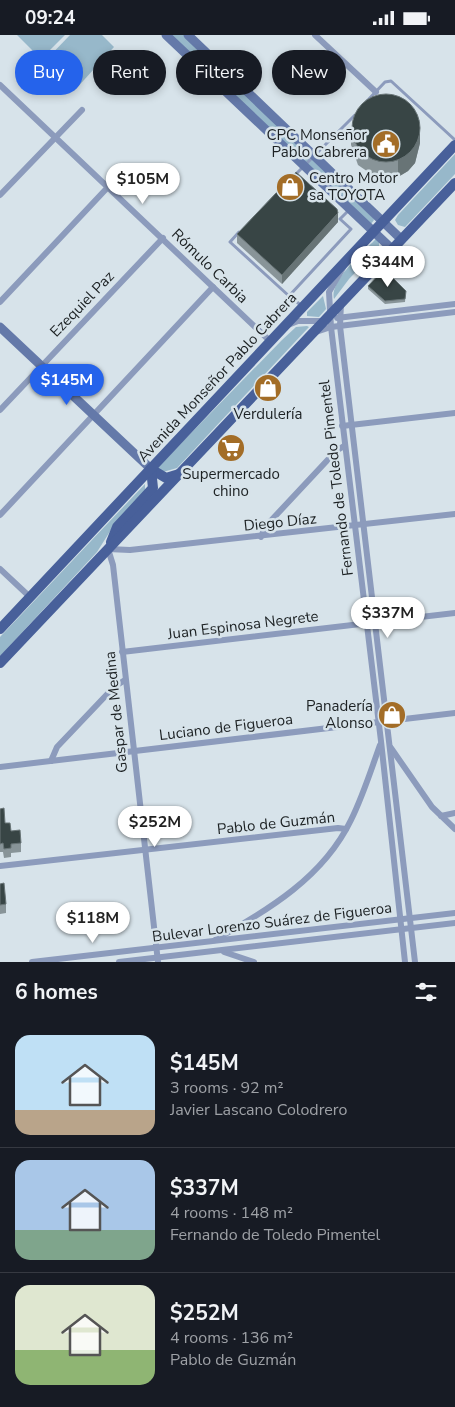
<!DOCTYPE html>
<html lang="en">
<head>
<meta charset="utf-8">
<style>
	body { margin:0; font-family:"Nunito Sans",sans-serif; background:#20242c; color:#f1f3f6; height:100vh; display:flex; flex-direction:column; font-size:19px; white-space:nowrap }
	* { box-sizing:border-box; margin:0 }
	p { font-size:16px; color:#9ea1a6 }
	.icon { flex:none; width:28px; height:28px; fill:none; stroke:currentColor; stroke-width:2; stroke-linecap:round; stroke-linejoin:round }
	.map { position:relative; height:927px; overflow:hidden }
	.drawer { display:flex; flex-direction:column; background:#171b24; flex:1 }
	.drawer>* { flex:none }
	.banner { position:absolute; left:15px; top:15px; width:425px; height:45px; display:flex; gap:10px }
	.price { position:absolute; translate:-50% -42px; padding:0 11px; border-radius:18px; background:#fff; color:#222; font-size:16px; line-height:32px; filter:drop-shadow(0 1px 2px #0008) }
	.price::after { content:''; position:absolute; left:50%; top:30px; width:15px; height:11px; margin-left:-8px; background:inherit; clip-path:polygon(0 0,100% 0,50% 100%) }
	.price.on { background:#2563eb; color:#fff }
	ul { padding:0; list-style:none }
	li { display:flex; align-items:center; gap:15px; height:125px; padding:0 15px }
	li+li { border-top:1px solid #363941 }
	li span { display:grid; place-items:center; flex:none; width:140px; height:100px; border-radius:15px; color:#555 }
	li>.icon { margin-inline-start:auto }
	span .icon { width:60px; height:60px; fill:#fffc; stroke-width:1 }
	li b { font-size:21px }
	h2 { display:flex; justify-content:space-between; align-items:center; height:60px; padding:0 15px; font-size:21px }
	.chip { padding:0 18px; border-radius:22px; background:#171b24; box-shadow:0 2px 8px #0003; font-size:18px; line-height:45px }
	.chip.on { background:#2563eb; color:#fff }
	.status { display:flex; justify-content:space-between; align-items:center; height:35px; padding:0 25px; background:#171b24; direction:ltr }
	.status svg { height:14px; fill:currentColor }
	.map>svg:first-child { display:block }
</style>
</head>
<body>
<div class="status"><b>09:24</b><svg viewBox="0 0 49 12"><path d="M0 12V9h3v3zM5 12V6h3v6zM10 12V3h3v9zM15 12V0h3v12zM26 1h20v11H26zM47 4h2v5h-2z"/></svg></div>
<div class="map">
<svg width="455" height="927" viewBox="0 0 455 927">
	<rect width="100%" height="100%" fill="#d7e3ea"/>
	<g fill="#97b8ca">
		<polygon points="17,0 65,0 41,24"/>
		<polygon points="70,0 102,0 114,12 74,56 44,27"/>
		<polygon points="169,0 184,0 373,183 374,185 371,189"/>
		<polygon points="455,119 455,139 405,192 398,190 395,185 398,180"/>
		<path d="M376 204 379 207V213L349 244 334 264C329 246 364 216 376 204Z"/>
		<polygon points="323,261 326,274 319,282 307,281 307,277"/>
		<polygon points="307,291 309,292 177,433 163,437 157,433 282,305 296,292"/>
		<polygon points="145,449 145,456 114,490 97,517 0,621 0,602"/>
	</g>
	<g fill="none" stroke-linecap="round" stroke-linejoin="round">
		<g stroke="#8c9bbc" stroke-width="3">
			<polyline points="367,66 385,47 391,46 455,105"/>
			<polyline points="296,139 355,80"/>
			<polyline points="239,197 230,207 289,261"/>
			<polyline points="302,271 289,261 351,194 340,184 349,175"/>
		</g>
		<g stroke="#8c9bbc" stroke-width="6">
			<polyline points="315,0 376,57"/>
			<polyline points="0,50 271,307"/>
			<polyline points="0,160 82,75"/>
			<polyline points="344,231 329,257 331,292 381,706 405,927"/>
			<polyline points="0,267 108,152"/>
			<polyline points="341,268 340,291 415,927"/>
			<polyline points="337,283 455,269"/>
			<polyline points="288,290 298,286 325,286"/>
			<polyline points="316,297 331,292 455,277"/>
			<polyline points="0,375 163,203"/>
			<polyline points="342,391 455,378"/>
			<polyline points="0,480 213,252"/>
			<polyline points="261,502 265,492 336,416 344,411"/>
			<polyline points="0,534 30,562"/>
			<polyline points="122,617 455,578"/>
			<polyline points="391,713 432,772 455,794"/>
			<polyline points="51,726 57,712 114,652 125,645"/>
			<polyline points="0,732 455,678"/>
			<polyline points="441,781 455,778"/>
			<polyline points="0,831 338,793 346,794"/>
			<path d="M215 905C269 874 323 843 351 785 363 761 371 735 380 710"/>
			<polyline points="224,917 254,927"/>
			<polyline points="32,927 455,878"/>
			<polyline points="119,927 455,888"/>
			<polyline points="158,927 113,530 108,514 130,515 455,479"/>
		</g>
		<g stroke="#6479a9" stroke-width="9">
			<polyline points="166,0 392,214"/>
			<polyline points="188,0 401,204"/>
			<polyline points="0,292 151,434"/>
		</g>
		<g stroke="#48609a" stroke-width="10">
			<polyline points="151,434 166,443 179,439"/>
			<polyline points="111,507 117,492 153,453 151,434"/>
			<polyline points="0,594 455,110"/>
			<polyline points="0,628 455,148"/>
		</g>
	</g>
	<g fill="#889498">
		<polygon points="351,93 420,108 415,128 408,136 398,142 387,144 377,143 358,130 351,110"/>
		<polygon points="338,187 282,249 237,208 237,199"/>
		<polygon points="368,251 406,256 405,267 385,269 368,254"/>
		<polygon points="0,774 5,788 11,796 21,808 21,817 11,818 11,822 4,823 3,817 0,817"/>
		<polygon points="0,849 6,869 6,878 0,879"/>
	</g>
	<g fill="#687476">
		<polygon points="420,91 420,108 415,128 408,136 398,142 398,125"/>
		<polygon points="338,178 338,187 282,249 282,240"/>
	</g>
	<g fill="#384545" stroke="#687476">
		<circle cx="386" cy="93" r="34"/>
		<polygon points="296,137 337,174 338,178 282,240 237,199"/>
		<polygon points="384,234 406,256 405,264 385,266 368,251"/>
		<polygon points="4,773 5,788 10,788 11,796 20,795 21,808 11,809 11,813 4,814 3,808 0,809 0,774"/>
		<polygon points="4,848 6,869 0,870 0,849"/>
	</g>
	<defs>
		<symbol id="civic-disc" viewBox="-11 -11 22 22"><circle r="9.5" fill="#a36d27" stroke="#d7e3ea"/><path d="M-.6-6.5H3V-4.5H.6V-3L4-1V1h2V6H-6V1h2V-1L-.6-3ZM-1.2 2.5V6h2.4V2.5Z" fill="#fff"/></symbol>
		<symbol id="shop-disc" viewBox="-11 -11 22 22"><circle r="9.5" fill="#a36d27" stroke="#d7e3ea"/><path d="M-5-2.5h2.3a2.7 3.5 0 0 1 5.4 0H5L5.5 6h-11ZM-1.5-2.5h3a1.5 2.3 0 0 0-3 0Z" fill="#fff"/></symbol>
		<symbol id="supermarket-disc" viewBox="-11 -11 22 22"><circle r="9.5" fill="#a36d27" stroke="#d7e3ea"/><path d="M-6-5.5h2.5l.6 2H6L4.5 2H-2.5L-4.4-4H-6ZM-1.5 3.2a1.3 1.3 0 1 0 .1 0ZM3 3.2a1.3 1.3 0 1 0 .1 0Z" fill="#fff"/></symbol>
	</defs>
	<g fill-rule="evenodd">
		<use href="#civic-disc" x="370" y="93" width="32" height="32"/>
		<use href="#shop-disc" x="274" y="136" width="32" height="32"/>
		<use href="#shop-disc" x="252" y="337" width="32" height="32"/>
		<use href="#supermarket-disc" x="215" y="397" width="32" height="32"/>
		<use href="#shop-disc" x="376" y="664" width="32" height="32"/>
	</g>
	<g text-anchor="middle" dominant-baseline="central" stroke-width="5" stroke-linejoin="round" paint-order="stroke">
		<g font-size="15" fill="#1c2123" stroke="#d7e3ea" text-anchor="end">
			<text x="367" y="100">CPC Monseñor<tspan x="367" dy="17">Pablo Cabrera</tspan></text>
			<text x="309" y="143" text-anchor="start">Centro Motor<tspan x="309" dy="17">sa TOYOTA</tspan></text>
			<text x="268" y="379" text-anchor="middle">Verdulería</text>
			<text x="231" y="439" text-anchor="middle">Supermercado<tspan x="231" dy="17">chino</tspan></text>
			<text x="373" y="671">Panadería<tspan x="373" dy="17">Alonso</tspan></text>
		</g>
		<g font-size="15" fill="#1c2123" stroke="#d7e3ea">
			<text transform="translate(210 231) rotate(44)">Rómulo Carbia</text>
			<text transform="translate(82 269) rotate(-46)">Ezequiel Paz</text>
			<text transform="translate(217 342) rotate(-47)">Avenida Monseñor Pablo Cabrera</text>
			<text transform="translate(336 443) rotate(-97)">Fernando de Toledo Pimentel</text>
			<text transform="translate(280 487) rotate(-6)">Diego Díaz</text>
			<text transform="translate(243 590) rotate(-7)">Juan Espinosa Negrete</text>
			<text transform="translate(116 677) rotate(-96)">Gaspar de Medina</text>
			<text transform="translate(226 692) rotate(-7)">Luciano de Figueroa</text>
			<text transform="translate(276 788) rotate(-6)">Pablo de Guzmán</text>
			<text transform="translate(272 887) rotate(-7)">Bulevar Lorenzo Suárez de Figueroa</text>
		</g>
	</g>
</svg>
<b class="price" style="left:143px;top:170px">$105M</b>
<b class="price" style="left:388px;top:253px">$344M</b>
<b class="price on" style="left:67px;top:371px">$145M</b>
<b class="price" style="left:388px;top:604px">$337M</b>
<b class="price" style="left:155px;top:813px">$252M</b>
<b class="price" style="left:93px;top:909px">$118M</b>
<div class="banner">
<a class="chip on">Buy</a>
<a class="chip">Rent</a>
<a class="chip">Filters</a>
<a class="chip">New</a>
</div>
</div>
<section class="drawer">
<h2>6 homes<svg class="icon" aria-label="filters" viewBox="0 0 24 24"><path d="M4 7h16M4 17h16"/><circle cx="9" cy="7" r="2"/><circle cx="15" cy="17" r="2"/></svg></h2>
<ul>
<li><span style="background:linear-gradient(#bfe0f5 75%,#b9a48a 0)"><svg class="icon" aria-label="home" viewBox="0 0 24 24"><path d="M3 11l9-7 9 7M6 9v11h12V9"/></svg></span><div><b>$145M</b><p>3 rooms · 92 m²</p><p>Javier Lascano Colodrero</p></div></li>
<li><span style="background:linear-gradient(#a9c7e8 70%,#7fa58c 0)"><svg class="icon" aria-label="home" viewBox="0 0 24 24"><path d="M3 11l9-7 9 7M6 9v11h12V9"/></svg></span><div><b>$337M</b><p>4 rooms · 148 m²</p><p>Fernando de Toledo Pimentel</p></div></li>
<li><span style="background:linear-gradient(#dfe7d0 65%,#8fb573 0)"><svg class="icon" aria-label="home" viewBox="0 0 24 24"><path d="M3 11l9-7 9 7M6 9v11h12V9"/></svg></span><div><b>$252M</b><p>4 rooms · 136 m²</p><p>Pablo de Guzmán</p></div></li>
</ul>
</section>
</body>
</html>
